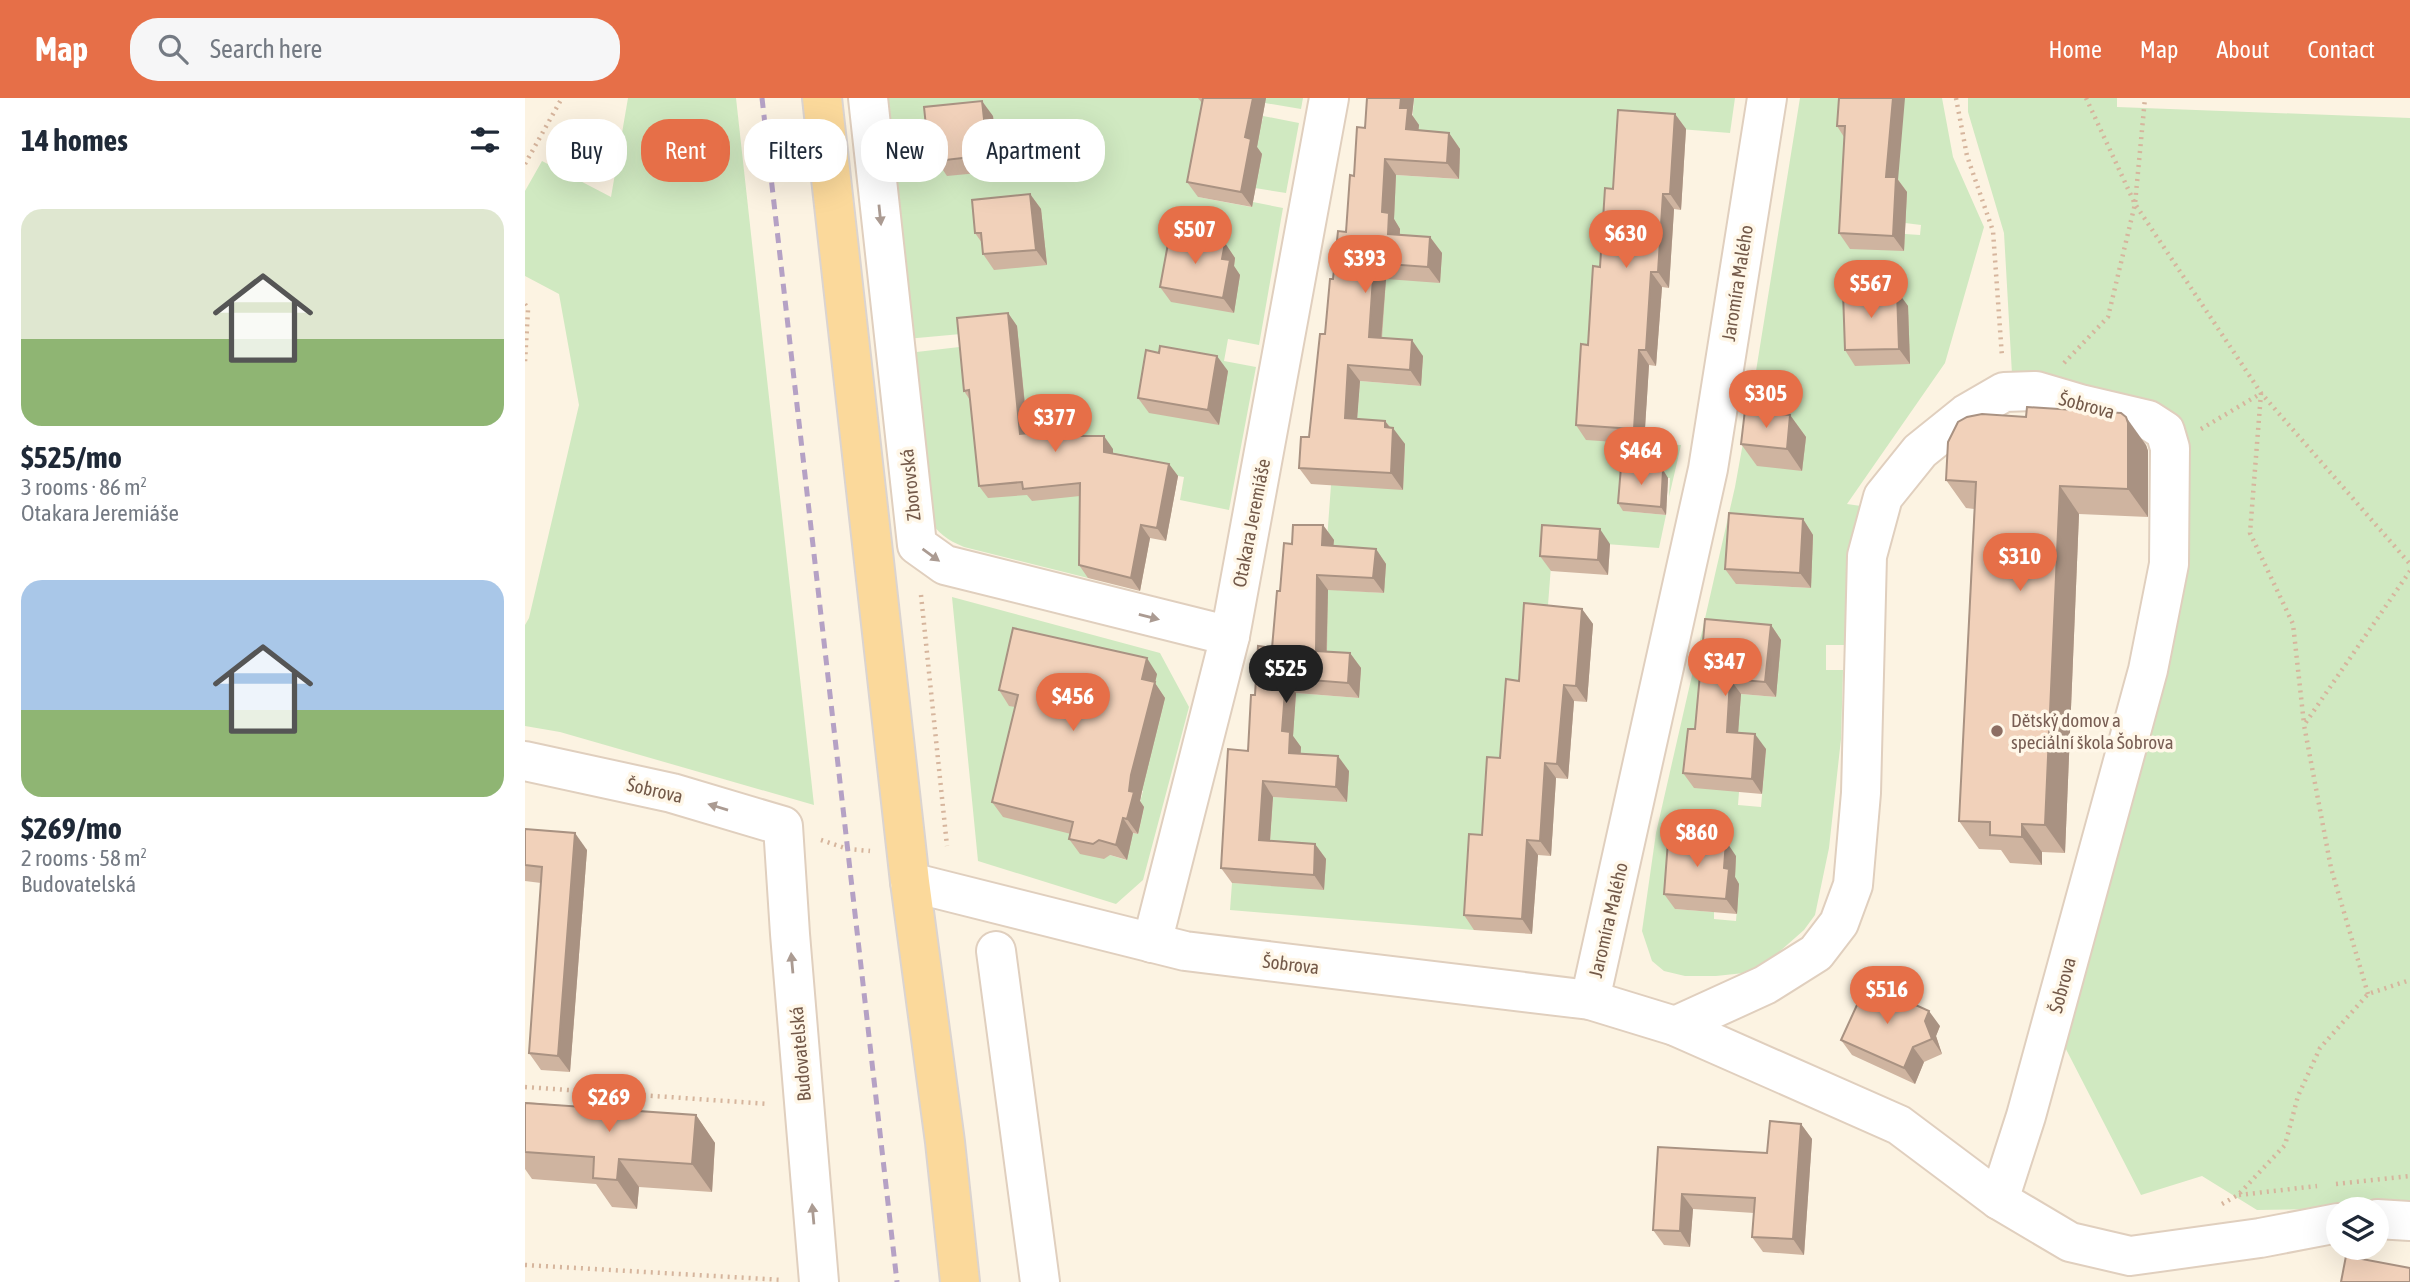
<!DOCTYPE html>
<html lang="en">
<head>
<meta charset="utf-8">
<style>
	body { margin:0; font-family:"Asap Condensed",sans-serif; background:#f6f6f7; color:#1f2937; height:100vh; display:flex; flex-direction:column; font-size:26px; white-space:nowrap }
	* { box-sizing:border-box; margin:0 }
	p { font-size:23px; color:#747a83 }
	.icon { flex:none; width:38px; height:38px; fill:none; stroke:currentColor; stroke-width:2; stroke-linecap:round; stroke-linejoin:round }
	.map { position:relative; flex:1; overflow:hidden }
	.details { display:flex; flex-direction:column; background:#fff; width:525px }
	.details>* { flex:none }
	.banner { position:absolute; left:21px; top:21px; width:665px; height:63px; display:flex; gap:14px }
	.fabs { position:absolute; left:1801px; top:1099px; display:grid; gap:14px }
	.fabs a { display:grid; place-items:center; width:63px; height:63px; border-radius:50%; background:#fff; box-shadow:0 7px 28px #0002; font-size:35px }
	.price { position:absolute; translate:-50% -60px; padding:0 16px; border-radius:24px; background:#e66f48; color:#fff; font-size:23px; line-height:46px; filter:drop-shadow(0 2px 4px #0008) }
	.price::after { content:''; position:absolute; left:50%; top:42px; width:21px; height:16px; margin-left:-10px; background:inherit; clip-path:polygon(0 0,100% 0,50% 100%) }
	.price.current { background:#222; color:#fff }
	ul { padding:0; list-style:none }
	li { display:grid; align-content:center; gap:14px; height:371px; padding:0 21px }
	li span { display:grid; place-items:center; height:217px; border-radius:21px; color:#555 }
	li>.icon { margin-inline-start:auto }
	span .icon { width:126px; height:126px; fill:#fffc; stroke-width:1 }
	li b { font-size:30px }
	h2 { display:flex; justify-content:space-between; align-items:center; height:84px; padding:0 21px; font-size:30px }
	.chip { padding:0 24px; border-radius:28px; background:#fff; box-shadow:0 7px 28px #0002; font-size:24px; line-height:63px }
	.chip.current { background:#e66f48; color:#fff }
	header { display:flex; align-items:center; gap:42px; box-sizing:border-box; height:98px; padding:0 35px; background:#e66f48; color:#fff }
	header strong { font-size:33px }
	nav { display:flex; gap:38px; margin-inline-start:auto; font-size:24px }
	.search { width:490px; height:63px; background:#f6f6f7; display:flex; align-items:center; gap:18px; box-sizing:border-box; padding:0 24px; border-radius:28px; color:#747a83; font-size:26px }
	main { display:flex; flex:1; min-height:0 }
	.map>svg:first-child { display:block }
</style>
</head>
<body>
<header>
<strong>Map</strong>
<div class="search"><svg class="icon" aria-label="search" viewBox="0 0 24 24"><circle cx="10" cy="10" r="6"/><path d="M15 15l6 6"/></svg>Search here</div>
<nav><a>Home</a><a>Map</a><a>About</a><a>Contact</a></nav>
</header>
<main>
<section class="details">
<h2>14 homes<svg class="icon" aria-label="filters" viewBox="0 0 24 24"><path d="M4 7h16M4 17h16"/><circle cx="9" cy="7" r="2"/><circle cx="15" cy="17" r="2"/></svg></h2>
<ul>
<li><span style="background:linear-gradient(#dfe7d0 60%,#8fb573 0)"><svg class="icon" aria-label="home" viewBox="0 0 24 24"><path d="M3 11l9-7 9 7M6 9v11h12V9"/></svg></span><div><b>$525/mo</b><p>3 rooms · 86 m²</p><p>Otakara Jeremiáše</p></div></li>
<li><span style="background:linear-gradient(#a9c7e8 60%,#8fb573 0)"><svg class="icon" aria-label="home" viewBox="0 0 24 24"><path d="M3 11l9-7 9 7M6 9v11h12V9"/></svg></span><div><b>$269/mo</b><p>2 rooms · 58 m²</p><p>Budovatelská</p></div></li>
</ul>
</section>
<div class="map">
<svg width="1885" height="1184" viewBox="0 0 1885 1184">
	<rect width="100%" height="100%" fill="#fcf3e2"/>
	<g fill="#d0e9c1" fill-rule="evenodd">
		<polygon points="103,0 211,0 289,707 35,634 0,628 0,527 4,520 54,307 34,196 0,178 0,93 17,63 86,99"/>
		<path d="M355 0H686L737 24 738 18 774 25 761 95 730 90 673 99 726 109 728 104 758 110 734 247 703 241 699 263 731 269 704 412 655 402 659 379 606 370 563 480 439 449C422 442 413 435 403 420L383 255 443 248 436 236 381 241Z"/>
		<polygon points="741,0 778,0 776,11 740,5"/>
		<polygon points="889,0 1210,0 1205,35 1104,27 1119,346 1156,347 1144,399 1145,380 1102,377 1099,413 1141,417 1134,450 1028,442 1022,520 949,832 705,812 707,785 799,791 744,757 748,699 822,703 775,671 767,648 771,595 834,600 801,568 797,491 859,495 807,462 802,442 806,387 878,391 880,346 831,336 835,283 896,288 855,255 853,181 874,152 868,130 871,77 933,81 935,52 892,48 887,26"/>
		<path d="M1275 0H1417L1428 59 1459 129 1420 265 1322 406 1336 408 1319 547H1301V572H1318L1316 641 1304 750 1290 817 1279 832 1254 854 1235 868 1219 875 1191 878H1160L1139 873 1127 863 1117 833 1131 735 1210 389 1231 273ZM1381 94 1380 125 1396 127 1395 137 1380 136 1378 153ZM1286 463V490L1211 486ZM1191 537 1251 599 1216 596 1215 602ZM1241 651 1236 709 1213 707 1214 694ZM1214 786 1211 823 1189 821V814L1150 811Z"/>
		<polygon points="1443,0 1592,0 1592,9 1885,20 1885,1110 1732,1112 1677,1078 1616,1097 1527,924 1623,572 1645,350 1487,276 1479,135 1443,14"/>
		<path d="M427 499 635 555 664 609 618 782 591 806 453 763ZM573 682 618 693 614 708 619 709 613 736 608 735 601 762 585 757Z"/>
	</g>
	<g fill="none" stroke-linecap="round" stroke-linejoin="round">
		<defs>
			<g id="minor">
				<polyline points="343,0 392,447 420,467 705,538"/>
				<polyline points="0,663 147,695 258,728 265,836 294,1184"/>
				<polyline points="385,784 660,853 1065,902 1150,928 1374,1027 1474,1102 1545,1144 1605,1158 1735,1140 1813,1125"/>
				<polyline points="627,845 705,538 804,0"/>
				<polyline points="471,853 515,1184"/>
				<polyline points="1065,902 1183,371 1242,0"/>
				<polyline points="1150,928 1240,887 1291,855 1314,825 1328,787 1336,695 1342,458 1358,399 1395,353 1441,316 1479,294 1511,293 1555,306 1623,322 1640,333 1645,350 1644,466 1623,572 1501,1018 1474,1102"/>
				<polyline points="1852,1121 1885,1123"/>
			</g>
			<polyline id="major" points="297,0 385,784 420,1044 435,1184"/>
		</defs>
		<use href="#minor" stroke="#e0cfbe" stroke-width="42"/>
		<use href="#major" stroke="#dbd4d0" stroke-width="42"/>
		<g stroke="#d6b59d" stroke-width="4.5" stroke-dasharray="2 5" stroke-linecap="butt">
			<polyline points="1431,0 1442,58 1468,133 1477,259"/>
			<polyline points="1561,0 1610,106 1736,295 1885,466"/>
			<polyline points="0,66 37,0"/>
			<polyline points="0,206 3,212 0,264"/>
			<polyline points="1539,265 1583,219 1610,106 1620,0"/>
			<polyline points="1736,295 1725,435 1768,526 1779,626"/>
			<polyline points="1676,331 1735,296"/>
			<polyline points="396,497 422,748"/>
			<polyline points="296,742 323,751 345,753"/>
			<polyline points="1843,896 1806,770 1779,627 1885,473"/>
			<polyline points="0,989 244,1006"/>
			<polyline points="1811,1086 1885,1078"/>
			<polyline points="1714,1097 1792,1088"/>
			<polyline points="1697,1106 1713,1097 1760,1047 1773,998 1795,950 1843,896 1885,882"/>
			<polyline points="0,1167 258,1182"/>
		</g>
		<use href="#minor" stroke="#fff" stroke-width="38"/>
		<use href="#major" stroke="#fbd99b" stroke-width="38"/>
		<polyline stroke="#b5a1c5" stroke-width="5" stroke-dasharray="10 7" stroke-linecap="butt" points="237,0 372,1184"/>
	</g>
	<g fill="#cfb4a0">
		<polygon points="673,0 741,0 732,49 737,56 727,109 673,99 662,84 677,5"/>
		<polygon points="842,0 889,0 887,17 894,27 893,32 924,35 935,51 934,81 871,77 869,121 875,131 875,137 905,139 917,155 915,185 861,181 857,240 898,258 896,288 835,283 832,321 860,323 880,346 878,392 786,386 774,370 784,339 808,181 821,134 829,78 840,30"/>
		<polygon points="1314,0 1382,94 1379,153 1325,151 1314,135 1319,39 1312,28"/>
		<polygon points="1150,16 1161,31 1156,112 1149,111 1144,190 1137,189 1131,268 1124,267 1119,346 1061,342 1051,327 1088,91"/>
		<polygon points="468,18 474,73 422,78 412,63 410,49 402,38"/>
		<polygon points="505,96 516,111 522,167 469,172 458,156 457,145 450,135"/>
		<polygon points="700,145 710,160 709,168 715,177 709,215 646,204 635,189"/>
		<polygon points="1372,193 1383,208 1385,266 1330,268 1320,252"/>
		<polygon points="483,215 492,228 503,335 588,351 588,355 644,366 653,378 641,443 625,440 615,493 563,480 554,467 555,398 507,403 502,397 463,400 454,388 445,302 439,293"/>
		<polygon points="703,273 694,327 624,315 613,300"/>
		<polygon points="1265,317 1281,339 1277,373 1232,368 1216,346"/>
		<polygon points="1501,319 1621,347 1623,353 1623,419 1554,416 1540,755 1517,754 1517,767 1485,765 1476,752 1454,751 1434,723 1449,411 1441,410 1421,382"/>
		<polygon points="1138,372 1143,380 1141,417 1098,413 1093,405"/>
		<polygon points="1278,421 1288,437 1286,490 1211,486 1200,471"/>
		<polygon points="798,427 809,442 808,448 851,451 861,466 859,495 803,492 802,554 825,555 836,570 834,600 771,595 768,638 776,649 775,656 824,673 822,704 748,699 745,743 790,746 801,761 799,792 707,785 696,770 723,653 730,597 747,550 755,493 767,446"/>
		<polygon points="1085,446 1083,477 1026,473 1015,458"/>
		<polygon points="1057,511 1068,526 1062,604 1049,603 1043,681 1031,680 1026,758 1013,757 1007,836 949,832 939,817 975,660"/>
		<polygon points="1180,521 1246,527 1256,542 1251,599 1216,596 1213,635 1241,651 1237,696 1169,690 1158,675 1170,631"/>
		<polygon points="632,576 630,585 640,600 617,693 615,703 619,709 613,736 608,735 602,762 585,757 579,761 555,756 544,741 546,736 478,719 467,704 490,609 484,608 474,592"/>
		<polygon points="0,731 62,752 45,974 16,972 4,955 16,785 0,783"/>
		<polygon points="1211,758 1210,779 1214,786 1212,816 1150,811 1139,796"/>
		<polygon points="1415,928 1411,938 1417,956 1399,964 1390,986 1327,957 1316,942"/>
		<polygon points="101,997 112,1013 171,1017 190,1045 187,1094 114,1089 112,1111 87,1109 71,1086 7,1081 0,1071 0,1004 73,1010"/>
		<polygon points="1276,1026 1287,1041 1279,1157 1238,1154 1227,1139 1229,1115 1168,1111 1165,1149 1139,1147 1128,1132 1133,1049 1242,1055"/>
	</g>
	<g fill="#a99282">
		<polygon points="728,0 741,0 732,49 737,56 727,109 716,94 720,39"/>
		<polygon points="876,0 889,0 887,17 894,27 892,48 881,31 875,10"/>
		<polygon points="1368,0 1380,0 1373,82 1382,94 1379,153 1368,138 1361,79"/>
		<polygon points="457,3 468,18 474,73 463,57"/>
		<polygon points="1150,16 1161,31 1156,112 1145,96"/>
		<polygon points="924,35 935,51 934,81 922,65"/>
		<polygon points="860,61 871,77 869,121 875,131 874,152 863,136 857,114"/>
		<polygon points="505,96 516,111 522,167 511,152"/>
		<polygon points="1138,96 1149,111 1144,190 1133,174"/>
		<polygon points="905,139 917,155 915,185 903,169"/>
		<polygon points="700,145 710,160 709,168 715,177 709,215 698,200 697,161"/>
		<polygon points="849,165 861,181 855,255 844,239"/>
		<polygon points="1126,174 1137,189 1131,268 1121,252"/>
		<polygon points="1372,193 1383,208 1385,266 1374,251"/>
		<polygon points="483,215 492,228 504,349 495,336"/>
		<polygon points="887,242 898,258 896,288 885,272"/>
		<polygon points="1114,252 1124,267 1119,346 1109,331"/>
		<polygon points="692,258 703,273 694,327 683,312"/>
		<polygon points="823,267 835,283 831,336 820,320"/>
		<polygon points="1265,317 1281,339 1277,373 1262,351"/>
		<polygon points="1601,319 1621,347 1623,353 1623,419 1603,391"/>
		<polygon points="860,323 868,334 868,330 880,346 878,392 866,375"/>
		<polygon points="579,338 588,351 588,366 579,354"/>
		<polygon points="644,366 653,378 641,443 632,430"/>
		<polygon points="1138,372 1143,380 1141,417 1136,409"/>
		<polygon points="1535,388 1554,416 1540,755 1520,727"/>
		<polygon points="1278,421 1288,437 1286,490 1275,475"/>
		<polygon points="616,427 625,440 615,493 606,480"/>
		<polygon points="798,427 809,442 807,462 797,447"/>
		<polygon points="1075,431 1085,446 1083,477 1073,462"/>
		<polygon points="851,451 861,466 859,495 848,480"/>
		<polygon points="792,477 803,492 801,568 791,553"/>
		<polygon points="1057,511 1068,526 1062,604 1051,588"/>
		<polygon points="1246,527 1256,542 1251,599 1240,584"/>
		<polygon points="825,555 836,570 834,600 823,585"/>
		<polygon points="622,560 632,576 630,585 640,600 617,693 615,703 619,709 613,736 602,721 604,693 617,581"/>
		<polygon points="761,580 771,595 768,638 776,649 775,670 764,655 757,633"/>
		<polygon points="1205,581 1216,596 1212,649 1202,634"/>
		<polygon points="1039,587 1049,603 1043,681 1032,666"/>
		<polygon points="1230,636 1241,651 1237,696 1227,681"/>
		<polygon points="813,658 824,673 822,704 811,689"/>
		<polygon points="1020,665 1031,680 1026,758 1015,743"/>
		<polygon points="738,683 748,699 744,757 734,742"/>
		<polygon points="598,720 608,735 602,762 591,747"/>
		<polygon points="1497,726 1517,754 1517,767 1497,739"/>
		<polygon points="50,735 62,752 45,974 33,958"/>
		<polygon points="1002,742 1013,757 1007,836 997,821"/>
		<polygon points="1201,743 1211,758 1210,779 1214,786 1212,816 1201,801 1199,770"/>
		<polygon points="790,746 801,761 799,792 789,777"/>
		<polygon points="1404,913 1415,928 1411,938 1417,956 1407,941 1400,923"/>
		<polygon points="1388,949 1399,964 1390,986 1379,970"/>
		<polygon points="101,997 120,1025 99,1012"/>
		<polygon points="171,1017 190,1045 187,1094 167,1066"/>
		<polygon points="1276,1026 1287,1041 1279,1157 1268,1141"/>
		<polygon points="94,1061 114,1089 112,1111 92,1082"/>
		<polygon points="1157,1096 1168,1111 1165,1149 1155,1133"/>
	</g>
	<g fill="#f1d1ba" stroke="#a99282" stroke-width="2">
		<polygon points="678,0 728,0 720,39 726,41 716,94 662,84"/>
		<polygon points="842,0 876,0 875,10 883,10 881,31 924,35 922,65 860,61 857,114 864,115 863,136 905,139 903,169 849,165 844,239 887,242 885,272 823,267 820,320 860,323 860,329 868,330 866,375 774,370 776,339 784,339 795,236 800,236 805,181 808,181 813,133 821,134 825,77 829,78 832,29 840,30"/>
		<polygon points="1314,0 1368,0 1361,79 1371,79 1368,138 1314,135 1320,28 1312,28"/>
		<polygon points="457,3 463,57 412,63 409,37 402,38 399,9"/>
		<polygon points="1093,12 1150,16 1145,96 1138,96 1133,174 1126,174 1121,252 1114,252 1109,331 1051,327 1056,246 1063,247 1068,168 1075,169 1080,90 1088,91"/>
		<polygon points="505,96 511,152 458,156 456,135 450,135 447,102"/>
		<polygon points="645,135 700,145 697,161 705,162 698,200 635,189"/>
		<polygon points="1372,193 1374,251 1320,252 1318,194"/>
		<polygon points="483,215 495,336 515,334 515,338 579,338 579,354 644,366 632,430 616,427 606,480 554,467 555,385 498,391 497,384 454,388 444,292 439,293 432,220"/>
		<polygon points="635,248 692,258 683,312 613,300 621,252 634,255"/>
		<polygon points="1502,309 1596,315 1601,319 1603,325 1603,391 1535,388 1520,727 1497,726 1497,739 1465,737 1465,724 1434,723 1451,384 1421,382 1423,344 1433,324 1442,319 1457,316 1501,319"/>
		<polygon points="1220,312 1265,317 1262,351 1216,346"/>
		<polygon points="1096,369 1138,372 1136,409 1093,405"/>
		<polygon points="1204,415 1278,421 1275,475 1200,471"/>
		<polygon points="768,427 798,427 797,447 851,451 848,480 792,477 791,553 825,555 823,585 761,580 757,633 765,634 764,655 813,658 811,689 738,683 734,742 790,746 789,777 696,770 703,651 723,653 726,597 730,597 733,548 747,550 752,493 755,493 759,445 767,446"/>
		<polygon points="1017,427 1075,431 1073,462 1015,458"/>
		<polygon points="999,505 1057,511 1051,588 1039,587 1032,666 1020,665 1015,743 1002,742 997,821 939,817 944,736 957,737 962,659 975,660 981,581 994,583"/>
		<polygon points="1180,521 1246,527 1240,584 1205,581 1202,634 1230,636 1227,681 1158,675 1163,631 1170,631"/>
		<polygon points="488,530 622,560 617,581 630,584 606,677 604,693 609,694 602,721 598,720 591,747 574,742 568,746 544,741 548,724 467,704 493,597 474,592"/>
		<polygon points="0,731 50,735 33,958 4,955 17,769 0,767"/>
		<polygon points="1158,740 1201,743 1199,770 1204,771 1201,801 1139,796 1143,743 1158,744"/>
		<polygon points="1342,885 1404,913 1400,923 1407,941 1388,949 1379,970 1316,942"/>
		<polygon points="74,994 101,997 99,1012 171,1017 167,1066 94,1061 92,1082 68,1080 69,1059 0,1054 0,1005 73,1010"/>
		<polygon points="1245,1023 1276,1026 1268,1141 1227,1139 1230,1100 1157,1096 1155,1133 1128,1132 1133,1049 1242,1055"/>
		<polygon points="1821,1158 1885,1170 1885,1184 1816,1184"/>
	</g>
	<defs><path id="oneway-solid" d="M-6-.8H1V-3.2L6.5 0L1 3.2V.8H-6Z" transform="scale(1.75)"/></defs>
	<g fill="#ab9b92">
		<use href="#oneway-solid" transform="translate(355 117) rotate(84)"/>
		<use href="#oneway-solid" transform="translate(406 457) rotate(36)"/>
		<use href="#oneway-solid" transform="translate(624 519) rotate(14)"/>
		<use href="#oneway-solid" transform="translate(193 709) rotate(-163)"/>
		<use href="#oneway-solid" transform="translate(267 865) rotate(-95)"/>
		<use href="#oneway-solid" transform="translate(288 1116) rotate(-95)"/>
	</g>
	<circle fill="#8d6e63" stroke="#fff7e8" stroke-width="2.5" cx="1472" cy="633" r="7"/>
	<g text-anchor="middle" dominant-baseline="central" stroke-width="7" stroke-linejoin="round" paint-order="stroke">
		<g font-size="19" fill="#735949" stroke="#fff7e8">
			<text transform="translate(1212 185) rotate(-81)">Jaromíra Malého</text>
			<text transform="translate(1562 307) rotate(15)">Šobrova</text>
			<text transform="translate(385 387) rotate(-96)">Zborovská</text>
			<text transform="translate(726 425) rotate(-79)">Otakara Jeremiáše</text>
			<text transform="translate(130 692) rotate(13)">Šobrova</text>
			<text transform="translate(1083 822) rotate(-77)">Jaromíra Malého</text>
			<text transform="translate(766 866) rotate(7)">Šobrova</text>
			<text transform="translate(1537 887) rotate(-75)">Šobrova</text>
			<text transform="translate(275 956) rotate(-95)">Budovatelská</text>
		</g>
		<g font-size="19" fill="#785e54" stroke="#fff7e8" text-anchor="start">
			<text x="1486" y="622">Dětský domov a<tspan x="1486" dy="22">speciální škola Šobrova</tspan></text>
		</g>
	</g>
</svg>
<div class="fabs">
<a><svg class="icon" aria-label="layers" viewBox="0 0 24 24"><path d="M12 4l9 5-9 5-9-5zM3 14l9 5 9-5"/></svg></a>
</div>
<b class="price" style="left:670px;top:168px">$507</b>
<b class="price" style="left:1101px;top:172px">$630</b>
<b class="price" style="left:840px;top:197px">$393</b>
<b class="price" style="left:1346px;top:222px">$567</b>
<b class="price" style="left:1241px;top:332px">$305</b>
<b class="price" style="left:530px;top:356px">$377</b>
<b class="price" style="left:1116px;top:389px">$464</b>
<b class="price" style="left:1495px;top:495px">$310</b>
<b class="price" style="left:1200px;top:600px">$347</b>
<b class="price current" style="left:761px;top:607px">$525</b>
<b class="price" style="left:548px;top:635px">$456</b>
<b class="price" style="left:1172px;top:771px">$860</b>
<b class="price" style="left:1362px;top:928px">$516</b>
<b class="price" style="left:84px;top:1036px">$269</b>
<div class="banner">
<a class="chip">Buy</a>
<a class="chip current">Rent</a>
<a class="chip">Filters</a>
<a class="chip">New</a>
<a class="chip">Apartment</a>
</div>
</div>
</main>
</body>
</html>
